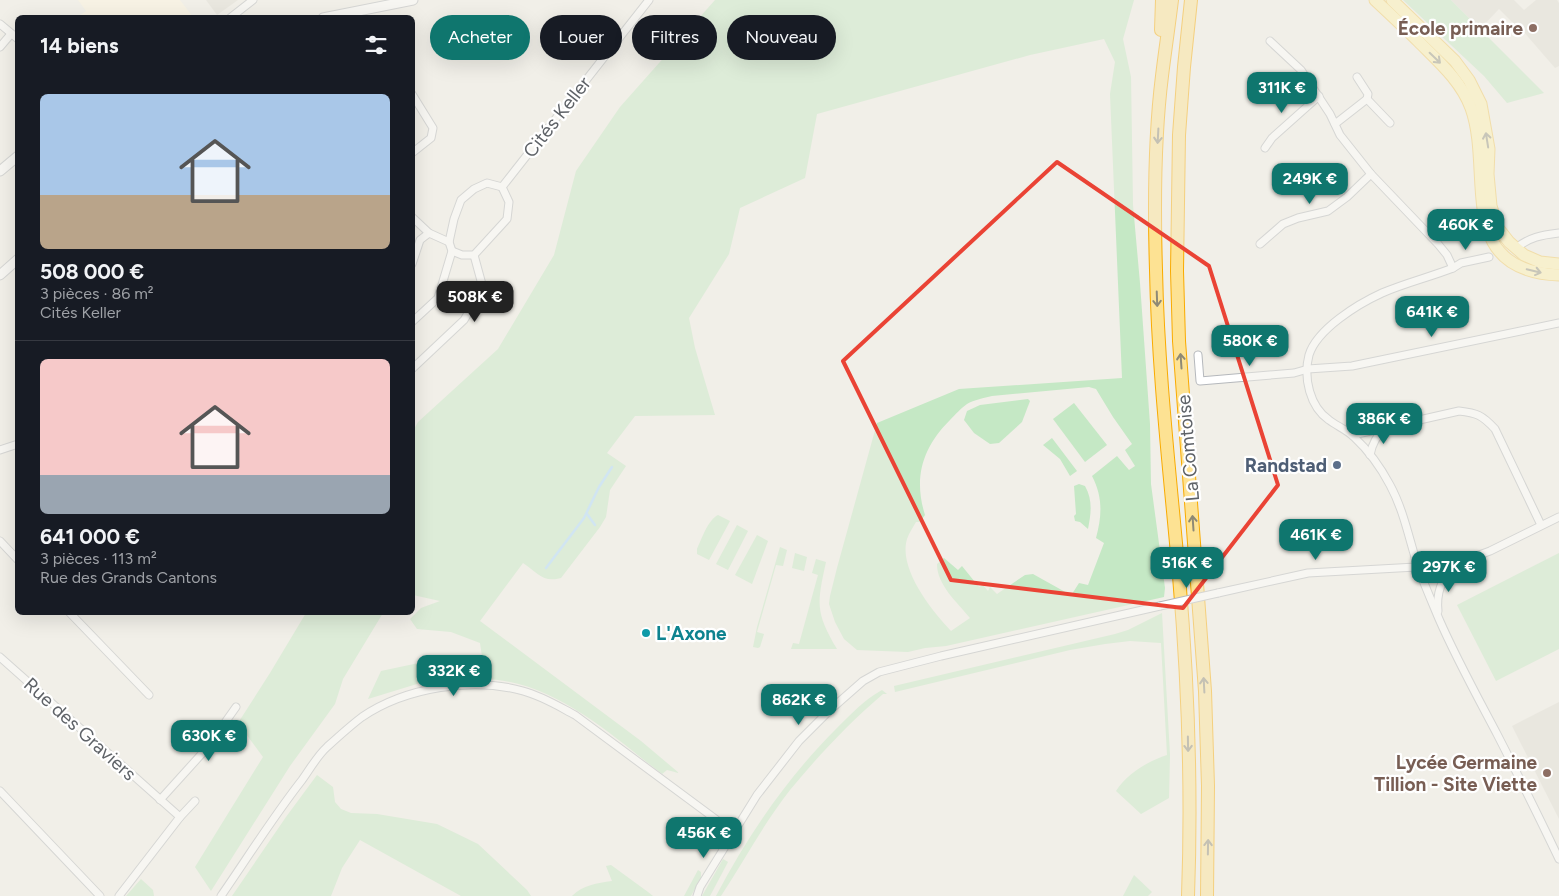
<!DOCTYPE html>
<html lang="fr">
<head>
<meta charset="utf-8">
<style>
	body { margin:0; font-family:Figtree,sans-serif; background:#20242c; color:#f1f3f6; height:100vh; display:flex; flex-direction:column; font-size:19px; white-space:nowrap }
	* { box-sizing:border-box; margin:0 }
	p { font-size:16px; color:#9ea1a6 }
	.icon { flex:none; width:28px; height:28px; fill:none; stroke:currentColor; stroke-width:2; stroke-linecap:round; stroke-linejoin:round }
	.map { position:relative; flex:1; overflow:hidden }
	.details { position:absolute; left:15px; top:15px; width:400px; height:600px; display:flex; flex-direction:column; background:#171b24; border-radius:8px; box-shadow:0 5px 20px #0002 }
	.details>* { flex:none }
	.banner { position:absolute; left:430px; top:15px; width:475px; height:45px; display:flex; gap:10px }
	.price { position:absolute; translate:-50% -42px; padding:0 11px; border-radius:10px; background:#0f766e; color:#fff; font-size:16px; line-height:32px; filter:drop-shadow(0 1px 2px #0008) }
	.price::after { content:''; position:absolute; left:50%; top:30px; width:15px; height:11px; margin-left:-8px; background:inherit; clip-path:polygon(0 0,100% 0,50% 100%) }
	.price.on { background:#222; color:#fff }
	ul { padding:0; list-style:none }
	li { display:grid; align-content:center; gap:10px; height:265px; padding:0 25px }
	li+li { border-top:1px solid #363941 }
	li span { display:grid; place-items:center; height:155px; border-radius:8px; color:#555 }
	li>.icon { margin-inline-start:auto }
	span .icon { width:90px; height:90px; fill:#fffc; stroke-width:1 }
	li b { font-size:21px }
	h2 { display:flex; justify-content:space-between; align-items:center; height:60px; padding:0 25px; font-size:21px }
	.pill { padding:0 18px; border-radius:22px; background:#171b24; box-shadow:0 5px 20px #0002; font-size:18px; line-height:45px }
	.pill.on { background:#0f766e; color:#fff }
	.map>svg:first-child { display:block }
</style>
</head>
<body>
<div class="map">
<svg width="1559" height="896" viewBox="0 0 1559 896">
	<rect width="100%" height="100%" fill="#f1efe8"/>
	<polygon fill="#fef7e0" points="78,0 180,0 193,17 77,17 86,11"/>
	<g fill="#e1ded6">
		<polygon points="206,0 238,0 217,15"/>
		<polygon points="1451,0 1514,0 1524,10 1536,0 1557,0 1559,3 1559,66 1555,68 1523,31 1522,32 1499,9 1480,29"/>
		<polygon points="1559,702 1559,819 1512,726"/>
	</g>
	<g fill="#c5e8c5" fill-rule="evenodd">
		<path d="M715 0H1134L1123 39 1131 77 1133 205 1140 283 1150 424 1151 484 1165 588 1164 597 946 646 925 648 908 652 857 650 844 639 835 622 829 604 830 596 837 568 877 423 959 389 1122 378 1110 94 1115 62 1104 39 1030 55 817 114 805 178 740 208 729 254 689 318 695 348 715 415 635 416 607 453 626 466 610 490 606 517 600 527 561 578C543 583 538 573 523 563L480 621 641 741 679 773 667 770 662 774C606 731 543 671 467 680L466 676 433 679 368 699 381 671 447 657 482 656 480 643 451 632 417 629 410 619 421 608 440 601 413 595V431L418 422 498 349 554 255 576 171 620 107ZM1089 387 1096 389 1113 417 1132 444 1125 450 1135 466 1129 470 1117 456 1092 476C1103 497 1102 516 1096 538L1104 543 1088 585 1079 583 1072 594 1067 593 1033 574 1025 575 997 594 990 587 988 591 983 585 979 587 962 566 958 570 944 558 937 564C937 585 957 602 970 618L951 631C932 611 898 569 907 539 909 533 913 527 916 522H920L925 515C913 477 923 447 950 420 955 415 961 408 967 404 974 400 984 398 992 396Z"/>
		<polygon points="1403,0 1451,0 1544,93 1507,103 1484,76"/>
		<polygon points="1028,399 1030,401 1022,422 999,443 990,444 974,433 964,420 967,411 980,405"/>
		<polygon points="1074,403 1107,445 1085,462 1053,419"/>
		<polygon points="1052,438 1077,471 1070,476 1060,459 1043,445"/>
		<path d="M1079 484 1085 486C1093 500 1091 514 1088 529L1080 522 1075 521 1074 516 1076 514 1074 486Z"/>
		<path d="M718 515 730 521 709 560 697 554V549C702 538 708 520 718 515Z"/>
		<polygon points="737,525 748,531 728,570 716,564"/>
		<polygon points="757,535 768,541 752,584 735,575"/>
		<polygon points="780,547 787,550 783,566 776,565 757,632 764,634 760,647 758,648 753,647 757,627"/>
		<polygon points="795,553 807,557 804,571 792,568"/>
		<polygon points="1559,553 1559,649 1496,681 1457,605"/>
		<path d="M816 559 826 562C817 603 815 612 837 649H791L793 643 799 644 818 575 812 573Z"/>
		<polygon points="306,613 383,613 343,679 335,704 290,766 211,891 195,867 263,757 238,723 270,673"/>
		<path d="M1162 613 1170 755 1169 798 1141 814 1116 791C1127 774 1148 761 1167 755L1161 643 1130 641 1105 644 1070 650 895 692 894 686 1115 634 1128 630Z"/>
		<path d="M882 690 887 694H883C849 723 818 756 790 790 764 823 744 861 721 896H716C748 835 787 778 836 729 850 715 864 700 882 690Z"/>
		<polygon points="317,775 333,787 335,802 341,809 351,813 377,814 437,824 478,844 527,890 531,896 461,896 360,840 342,868 331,896 232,896 286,817"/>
		<polygon points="723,859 728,862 710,896 702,896"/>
		<path d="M611 865 648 892 653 896H572C583 885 597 883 612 881L606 866Z"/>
		<polygon points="698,870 701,872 701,878 691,896 684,896"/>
		<polygon points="1134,875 1152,892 1148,896 1123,896"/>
		<polygon points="141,879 153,890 154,896 126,896"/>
	</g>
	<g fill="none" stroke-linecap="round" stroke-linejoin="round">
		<g stroke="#aadaff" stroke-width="2.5">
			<polyline points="587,514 595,525"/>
			<polyline points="546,568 584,518 599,487 612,467"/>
		</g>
		<defs>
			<g id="minor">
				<polyline points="230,18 253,0"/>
				<polyline points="0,24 18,39"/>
				<polyline points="1270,41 1301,70 1330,114 1340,135 1371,174 1438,244 1447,255 1453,268"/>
				<polyline points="0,47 11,34"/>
				<polyline points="1357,77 1368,94 1367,99"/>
				<polyline points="412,94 433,128 431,138 412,153"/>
				<polyline points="1335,124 1367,99 1390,123"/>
				<polyline points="1265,148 1272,138 1319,96"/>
				<polyline points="412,217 429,233"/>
				<polyline points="1260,244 1283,224 1298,218 1328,211 1347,197 1371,174"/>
				<path d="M1515 249C1529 237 1542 235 1559 233"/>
				<polyline points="452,251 462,255 474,255 507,219 509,202 502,187"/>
				<path d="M1489 257 1461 263 1453 268C1430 277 1405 283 1382 293 1358 304 1317 329 1309 355 1303 378 1310 407 1329 420 1337 426 1347 430 1354 437 1368 450 1381 468 1390 485 1404 511 1409 539 1418 567 1424 584 1432 602 1439 619 1456 658 1477 696 1497 734 1518 775 1539 817 1559 859"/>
				<polyline points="412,264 420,240 429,233 449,242"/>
				<polyline points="412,322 438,298 452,251 449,242 454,219 461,200 474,189 487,183 502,187 649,0"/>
				<polyline points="1198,355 1200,381 1294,373 1308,369 1352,366 1559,323"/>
				<polyline points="412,369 464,320 483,288 474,255"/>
				<path d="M1353 435 1459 411C1477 413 1482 415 1495 429L1541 525"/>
				<polyline points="0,450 18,444"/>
				<path d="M1370 455C1372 444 1376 436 1385 428"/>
				<polyline points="0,541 18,560"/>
				<polyline points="1218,593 1308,573 1452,565 1490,551 1559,517"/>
				<path d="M1438 611C1436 592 1442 581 1452 565"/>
				<polyline points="69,612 149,695"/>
				<polyline points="0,657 180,817 119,896"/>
				<polyline points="0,791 100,896"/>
				<polyline points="160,800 207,748 236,707"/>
				<polyline points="180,817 195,801"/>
				<path d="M221 896C248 857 273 817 302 780 310 769 317 756 327 747 338 737 350 726 362 717 406 687 473 677 523 691 542 696 558 706 575 715L733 832"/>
				<polyline points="697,896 700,887 757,795 799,741 830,710 863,681 879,672 941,656 1160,606"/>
			</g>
			<g id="tertiary">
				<polyline points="323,18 413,0"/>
				<polyline points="0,171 18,156"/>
				<polyline points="0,275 18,259"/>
			</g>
			<g id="primary">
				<path d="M1375 0C1390 14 1405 28 1419 42 1439 62 1461 81 1471 108 1494 172 1453 271 1559 275"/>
				<polyline points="1392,0 1455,61 1469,80 1481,104 1489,149 1488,174 1491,206 1498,228 1509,242 1524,255 1540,262 1559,264"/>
			</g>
			<g id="motorway">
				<path d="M1172 0C1169 25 1165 51 1162 76 1154 140 1154 206 1156 270 1158 372 1170 474 1179 576 1188 682 1192 789 1188 896"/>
				<polyline points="1191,0 1184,67 1179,135 1177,271 1179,341 1205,691 1208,786 1207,896"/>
				<polyline points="1161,30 1162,0"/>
			</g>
		</defs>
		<use href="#minor" stroke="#b5b8bc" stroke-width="9"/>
		<use href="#tertiary" stroke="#b5b8bc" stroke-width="11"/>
		<use href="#primary" stroke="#f2c960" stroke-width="13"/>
		<use href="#motorway" stroke="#f9ab00" stroke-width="14"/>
		<use href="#minor" stroke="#fff" stroke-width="7"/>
		<use href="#tertiary" stroke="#fff" stroke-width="9"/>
		<use href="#primary" stroke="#fff2af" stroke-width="11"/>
		<use href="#motorway" stroke="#fde293" stroke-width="12"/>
		<defs>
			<polyline id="minor-bridge" points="1160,606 1218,593"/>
		</defs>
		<use href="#minor-bridge" stroke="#b5b8bc" stroke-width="9" stroke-linecap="butt"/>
		<use href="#minor-bridge" stroke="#fff" stroke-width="7"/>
	</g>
	<defs><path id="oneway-shaft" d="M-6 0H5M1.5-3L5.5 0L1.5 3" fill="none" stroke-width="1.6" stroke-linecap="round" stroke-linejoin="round" transform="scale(1.25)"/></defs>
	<g stroke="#979581">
		<use href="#oneway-shaft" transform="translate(1435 58) rotate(44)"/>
		<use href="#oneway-shaft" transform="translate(1487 140) rotate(-99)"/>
		<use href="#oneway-shaft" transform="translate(1534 271) rotate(13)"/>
	</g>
	<g stroke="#8e8975">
		<use href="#oneway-shaft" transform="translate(1158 136) rotate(93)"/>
		<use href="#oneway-shaft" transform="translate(1157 299) rotate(88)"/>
		<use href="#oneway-shaft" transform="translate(1181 361) rotate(-94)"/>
		<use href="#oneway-shaft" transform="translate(1193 523) rotate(-94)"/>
		<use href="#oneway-shaft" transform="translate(1204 685) rotate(-93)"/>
		<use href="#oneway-shaft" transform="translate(1188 744) rotate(89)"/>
		<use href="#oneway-shaft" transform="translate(1208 847) rotate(-89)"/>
	</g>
	<path d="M0 0H1559V896H0ZM1057 162 1209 266 1278 485 1183 608 951 580 843 361Z" fill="#f1efe8" fill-opacity=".55" fill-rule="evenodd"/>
	<path fill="none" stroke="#ea4335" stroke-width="4" stroke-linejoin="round" d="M1057 162 1209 266 1278 485 1183 608 951 580 843 361Z"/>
	<g fill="#8d6e63" stroke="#fff" stroke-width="2">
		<circle cx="1533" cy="28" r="5"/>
		<circle cx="1547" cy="773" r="5"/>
	</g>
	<circle fill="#5c6f8a" stroke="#fff" stroke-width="2" cx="1337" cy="465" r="5"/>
	<circle fill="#0f9aa8" stroke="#fff" stroke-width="2" cx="646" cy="633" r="5"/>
	<g text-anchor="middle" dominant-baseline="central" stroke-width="4.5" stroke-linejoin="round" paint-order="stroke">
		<g font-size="19" font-weight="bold" fill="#785e54" stroke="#fff" text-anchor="end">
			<text x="1523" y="28">École primaire</text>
			<text x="1537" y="762">Lycée Germaine<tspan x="1537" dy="22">Tillion - Site Viette</tspan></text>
		</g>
		<g font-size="19" fill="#5f6368" stroke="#fff">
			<text transform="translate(557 117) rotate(-52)">Cités Keller</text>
			<text transform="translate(1188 448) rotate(-95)">La Comtoise</text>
			<text transform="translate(80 729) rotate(42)">Rue des Graviers</text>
		</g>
		<g font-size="19" font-weight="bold" fill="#4e5e75" stroke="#fff" text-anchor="end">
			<text x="1327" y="465">Randstad</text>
		</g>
		<g font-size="19" font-weight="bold" fill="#0d838f" stroke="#fff" text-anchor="start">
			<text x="656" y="633">L'Axone</text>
		</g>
	</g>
</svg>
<b class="price" style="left:1282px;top:114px">311K €</b>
<b class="price" style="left:1310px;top:205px">249K €</b>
<b class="price" style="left:1466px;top:251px">460K €</b>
<b class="price on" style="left:475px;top:323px">508K €</b>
<b class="price" style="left:1432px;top:338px">641K €</b>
<b class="price" style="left:1250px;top:367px">580K €</b>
<b class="price" style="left:1384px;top:445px">386K €</b>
<b class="price" style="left:1316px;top:561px">461K €</b>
<b class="price" style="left:1187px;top:589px">516K €</b>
<b class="price" style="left:1449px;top:593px">297K €</b>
<b class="price" style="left:454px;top:697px">332K €</b>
<b class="price" style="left:799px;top:726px">862K €</b>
<b class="price" style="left:209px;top:762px">630K €</b>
<b class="price" style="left:704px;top:859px">456K €</b>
<div class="banner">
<a class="pill on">Acheter</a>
<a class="pill">Louer</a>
<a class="pill">Filtres</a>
<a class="pill">Nouveau</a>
</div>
<section class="details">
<h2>14 biens<svg class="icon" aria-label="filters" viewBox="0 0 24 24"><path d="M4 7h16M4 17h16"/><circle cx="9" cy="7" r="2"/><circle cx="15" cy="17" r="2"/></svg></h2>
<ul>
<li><span style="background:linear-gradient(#a9c7e8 65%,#b9a48a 0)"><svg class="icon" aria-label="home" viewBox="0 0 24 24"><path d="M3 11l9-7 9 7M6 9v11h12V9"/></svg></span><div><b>508 000 €</b><p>3 pièces · 86 m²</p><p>Cités Keller</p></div></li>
<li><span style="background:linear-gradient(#f6c9c9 75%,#9aa5b1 0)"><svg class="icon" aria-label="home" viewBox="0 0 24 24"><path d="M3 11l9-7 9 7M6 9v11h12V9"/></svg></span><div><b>641 000 €</b><p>3 pièces · 113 m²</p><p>Rue des Grands Cantons</p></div></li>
</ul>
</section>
</div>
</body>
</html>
